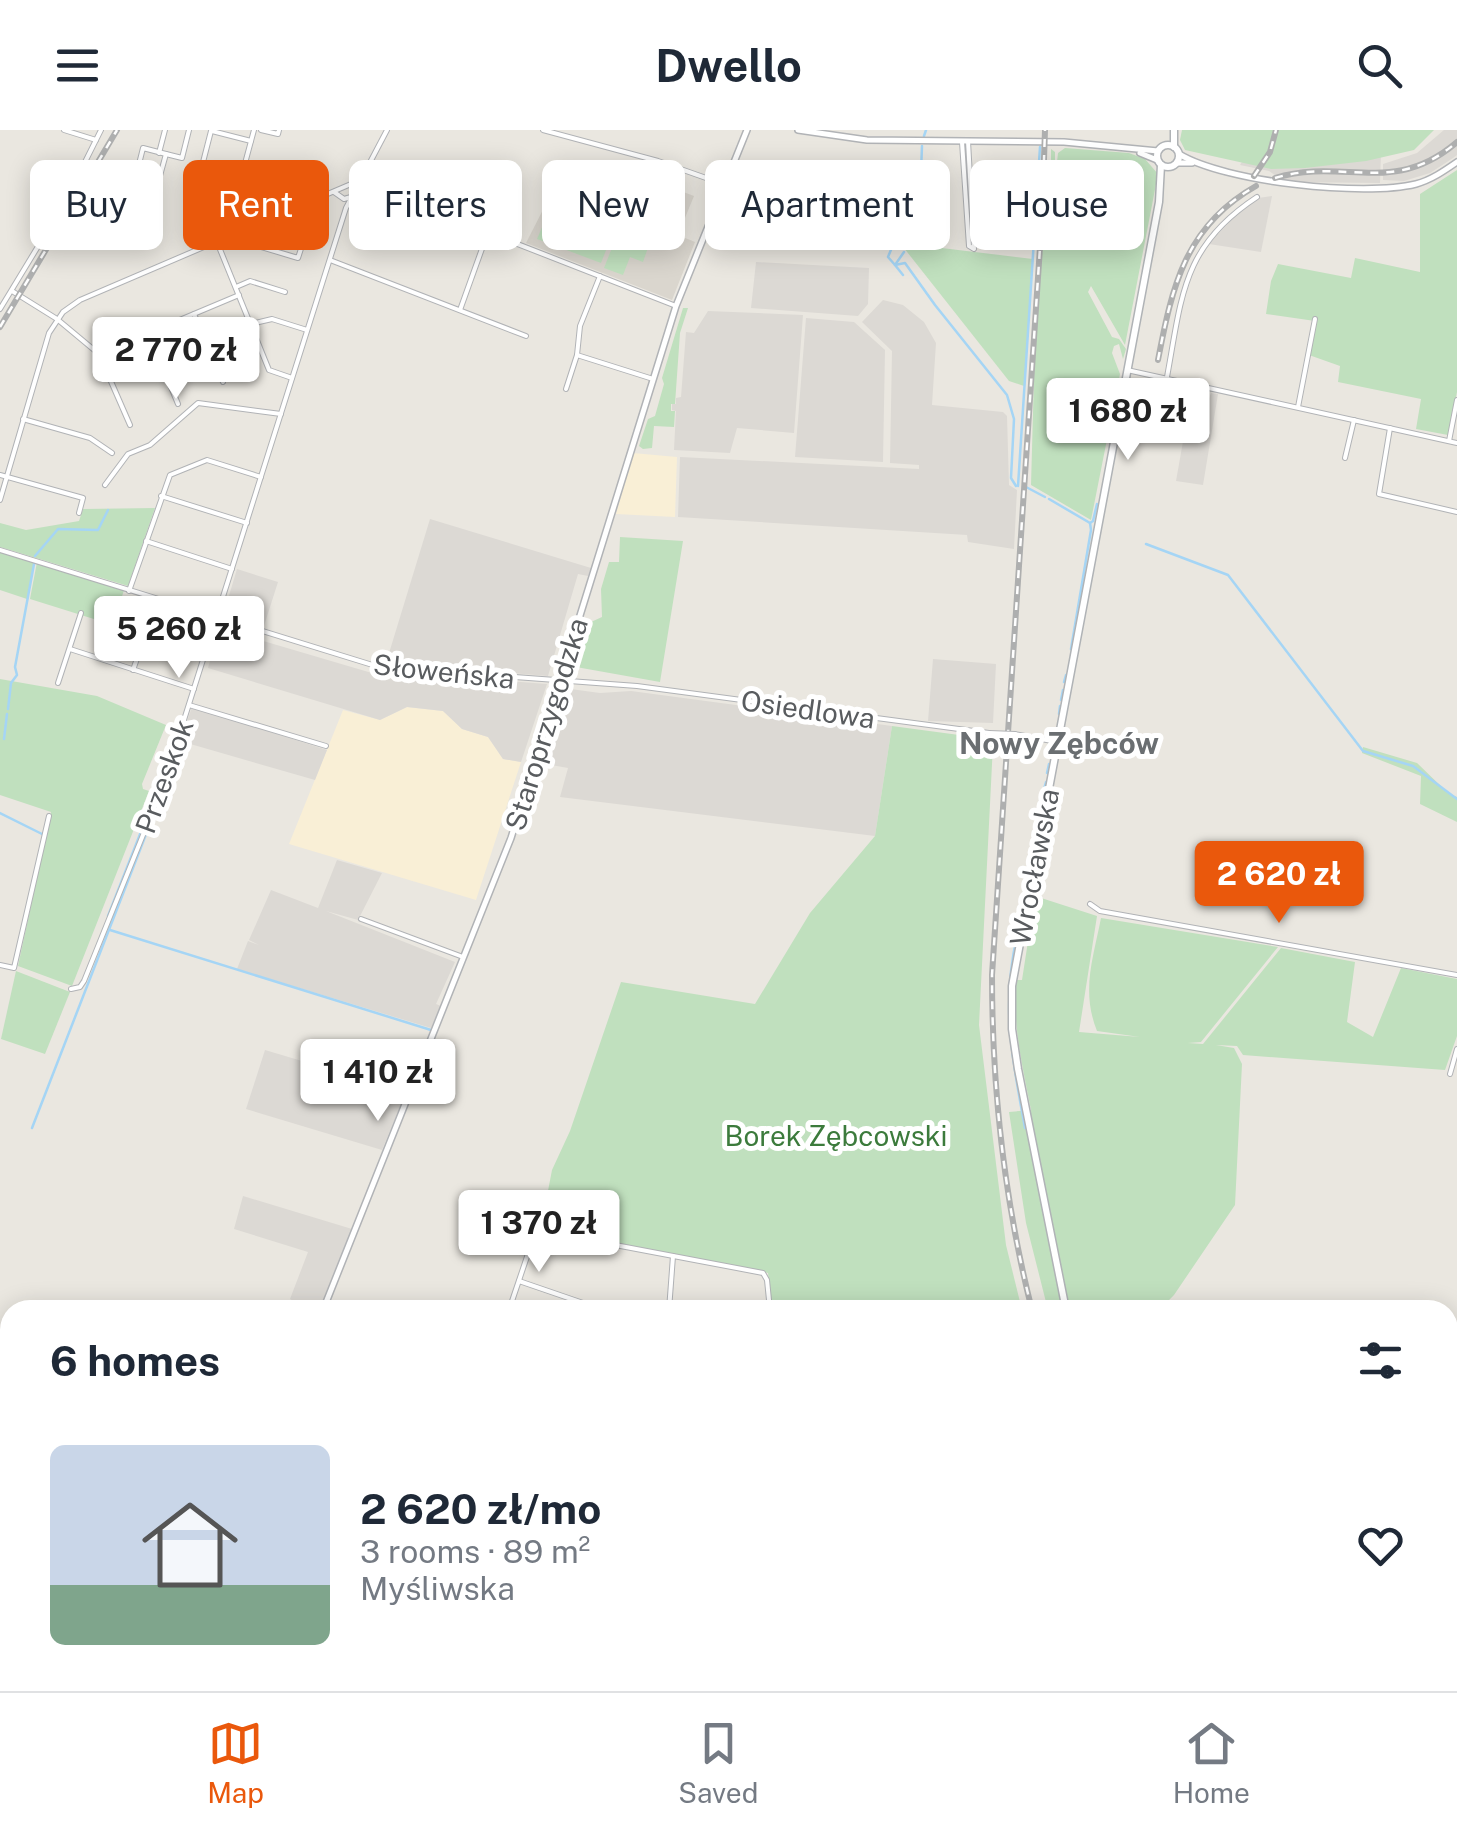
<!DOCTYPE html>
<html lang="en">
<head>
<meta charset="utf-8">
<style>
	body { margin:0; font-family:"Public Sans",sans-serif; background:#f2f2f3; color:#1f2937; height:100vh; display:flex; flex-direction:column; font-size:38px; white-space:nowrap }
	* { box-sizing:border-box; margin:0 }
	p { font-size:32px; color:#747a83 }
	.icon { flex:none; width:55px; height:55px; fill:none; stroke:currentColor; stroke-width:2; stroke-linecap:round; stroke-linejoin:round }
	.map { position:relative; flex:1; overflow:hidden }
	.sheet { position:absolute; left:0px; top:1170px; width:1458px; height:392px; display:flex; flex-direction:column; background:#fff; border-radius:30px 30px 0 0; box-shadow:0 5px 25px #0003 }
	.sheet>* { flex:none }
	.hud { position:absolute; left:30px; top:30px; width:1398px; height:90px; display:flex; gap:20px }
	.price { position:absolute; translate:-50% -85px; padding:0 22px; border-radius:10px; background:#fff; color:#222; font-size:32px; line-height:65px; filter:drop-shadow(0 2px 5px #0008) }
	.price::after { content:''; position:absolute; left:50%; top:60px; width:30px; height:22px; margin-left:-15px; background:inherit; clip-path:polygon(0 0,100% 0,50% 100%) }
	.price.on { background:#ea580c; color:#fff }
	ul { padding:0; list-style:none }
	li { display:flex; align-items:center; gap:30px; height:250px; padding:0 50px }
	li span { display:grid; place-items:center; flex:none; width:280px; height:200px; border-radius:15px; color:#555 }
	li>.icon { margin-inline-start:auto }
	span .icon { width:120px; height:120px; fill:#fffc; stroke-width:1 }
	li b { font-size:42px }
	h2 { display:flex; justify-content:space-between; align-items:center; height:120px; padding:0 50px; font-size:42px }
	.pill { padding:0 35px; border-radius:15px; background:#fff; box-shadow:0 5px 25px #0003; font-size:35px; line-height:90px }
	.pill.on { background:#ea580c; color:#fff }
	header { display:flex; justify-content:space-between; align-items:center; height:130px; padding:0 50px; background:#fff; font-size:45px; font-weight:700 }
	.menu { display:flex; justify-content:space-around; align-items:center; height:140px; border-top:2px solid #e0e1e3; background:#fff; font-size:28px; color:#747a83 }
	.menu a { display:grid; justify-items:center; gap:5px }
	.menu .on { color:#ea580c }
	.map>svg:first-child { display:block }
</style>
</head>
<body>
<header><svg class="icon" aria-label="menu" viewBox="0 0 24 24"><path d="M4 6h16M4 12h16M4 18h16"/></svg>Dwello<svg class="icon" aria-label="search" viewBox="0 0 24 24"><circle cx="10" cy="10" r="6"/><path d="M15 15l6 6"/></svg></header>
<div class="map">
<svg width="1457" height="1561" viewBox="0 0 1457 1561">
	<rect width="100%" height="100%" fill="#eae7e0"/>
	<g fill="#f9efd6">
		<polygon points="633,323 677,327 675,387 616,384"/>
		<polygon points="407,577 443,581 462,599 488,607 503,629 521,632 476,770 289,714 343,580 380,590"/>
	</g>
	<g fill="#dcd9d4">
		<polygon points="1262,0 1381,23 1380,53 1285,52 1269,41 1240,35"/>
		<polygon points="1444,0 1457,0 1457,25 1453,28 1430,43 1404,51 1383,50 1383,34 1417,23"/>
		<polygon points="1272,66 1261,122 1209,114 1237,84 1258,68"/>
		<polygon points="756,132 869,138 868,174 858,186 751,178"/>
		<polygon points="883,170 903,175 924,192 936,213 932,275 1003,282 1007,286 1009,355 1017,360 1014,419 968,412 967,405 678,387 680,327 919,339 919,335 890,333 892,221 862,192"/>
		<polygon points="708,181 803,185 794,303 737,298 730,323 674,320 676,281 672,280 672,274 676,274 676,268 681,267 686,202 694,203"/>
		<polygon points="806,188 854,192 885,220 883,332 795,327"/>
		<polygon points="1211,263 1218,264 1203,355 1176,351 1187,289 1201,291"/>
		<polygon points="430,389 591,438 588,446 578,444 548,546 386,533"/>
		<polygon points="237,439 278,452 263,499 229,489 225,479"/>
		<polygon points="219,498 382,546 384,541 547,554 521,632 503,629 488,607 462,599 443,581 407,577 380,590 208,538"/>
		<polygon points="933,529 996,534 993,593 928,591"/>
		<polygon points="563,558 600,563 631,561 892,596 875,706 560,667 568,638 540,633"/>
		<polygon points="192,577 327,620 315,650 180,611"/>
		<polygon points="337,730 382,743 358,790 326,781 455,832 436,874 441,876 431,898 237,839 248,811 259,815 249,810 271,760 318,778"/>
		<polygon points="265,920 406,962 382,1020 246,979"/>
		<polygon points="243,1066 352,1099 319,1180 307,1180 290,1169 308,1122 234,1099"/>
	</g>
	<polygon fill="#dad6ce" points="678,60 694,66 678,105 695,112 672,170 526,113 551,64 656,109"/>
	<g fill="#c0e0be">
		<polygon points="1182,0 1434,0 1414,20 1366,31 1305,38 1271,39 1185,20 1180,10"/>
		<polygon points="1065,18 1129,23 1145,29 1158,44 1125,215 1091,156 1088,162 1112,207 1119,209 1126,219 1123,229 1119,214 1114,216 1112,223 1120,244 1091,390 1031,355 1035,210 1045,60 1049,61 1051,70 1051,19 1055,22 1055,50 1058,23"/>
		<polygon points="1457,40 1457,262 1448,305 1416,299 1421,269 1338,252 1340,236 1309,225 1315,191 1266,184 1271,151 1278,134 1351,148 1355,128 1420,142 1420,64"/>
		<polygon points="553,72 615,97 601,133 537,109"/>
		<polygon points="619,100 650,112 643,132 630,127 623,145 604,138"/>
		<polygon points="900,113 1033,129 1024,256 1009,251"/>
		<polygon points="683,178 688,178 680,203 675,274 671,274 671,281 675,281 674,297 654,296 652,318 643,319 639,316 648,289 655,286 664,254 662,248"/>
		<polygon points="155,378 128,456 0,417 0,393 26,400 79,391 83,379"/>
		<polygon points="620,407 683,411 660,552 576,537 591,492 602,487 601,459 609,432 619,432"/>
		<polygon points="0,421 34,431 27,469 0,460"/>
		<polygon points="37,432 124,460 113,495 30,469"/>
		<polygon points="0,549 97,566 166,595 142,654 143,659 149,661 72,856 18,836 51,682 0,665"/>
		<polygon points="892,596 989,609 993,614 979,895 1006,1115 1022,1180 772,1180 768,1143 546,1099 542,1092 552,1040 570,1001 621,852 755,874 810,783 875,706"/>
		<polygon points="1363,617 1417,633 1448,663 1457,667 1457,692 1420,674 1421,646 1362,623"/>
		<path d="M1035 766 1097 786 1079 902 1140 907 1097 901C1081 861 1093 829 1101 788L1278 817 1201 912 1188 913 1203 914 1281 818 1355 832 1347 892 1373 907 1401 838 1457 849V906L1445 940 1243 925 1237 916 1216 915 1234 918 1242 934 1235 1075 1174 1165 1159 1180H1048L1026 1093 1009 982 1031 980C1023 938 1012 894 1016 850H1022Z"/>
		<polygon points="16,841 70,862 45,924 1,909"/>
	</g>
	<g fill="none" stroke-linecap="round" stroke-linejoin="round">
		<g stroke="#a5d5f5" stroke-width="2.5">
			<polyline points="924,6 926,0"/>
			<polyline points="909,71 921,42 922,16"/>
			<polyline points="907,81 888,127 895,135 905,133 935,175 1007,265 1014,289 1011,348 1016,356"/>
			<polyline points="903,145 895,135 904,122"/>
			<polyline points="1018,356 1040,17"/>
			<polyline points="1026,357 1045,367"/>
			<polyline points="1049,369 1090,393"/>
			<polyline points="1146,414 1228,445 1363,621 1413,636 1457,669"/>
			<polyline points="35,426 58,399 98,400 108,380"/>
			<polyline points="1071,519 1091,400 1090,393 1093,391 1097,374"/>
			<polyline points="1064,552 1066,545"/>
			<polyline points="1061,570 1063,560"/>
			<polyline points="8,579 11,553 17,545 15,537 34,434"/>
			<polyline points="1059,584 1060,576"/>
			<polyline points="4,609 7,584"/>
			<polyline points="1050,627 1052,620"/>
			<polyline points="1047,643 1049,634"/>
			<polyline points="1044,659 1046,652"/>
			<polyline points="1041,675 1043,666"/>
			<polyline points="0,683 42,704"/>
			<polyline points="1038,692 1039,686"/>
			<polyline points="1035,709 1037,699"/>
			<polyline points="1032,726 1033,719"/>
			<polyline points="1027,749 1029,738"/>
			<polyline points="1025,758 1027,753"/>
			<polyline points="1022,777 1024,764"/>
			<polyline points="1021,785 1021,781"/>
			<polyline points="108,786 155,666"/>
			<polyline points="110,800 431,900"/>
			<polyline points="1018,801 1020,790"/>
			<path d="M1017 806C1001 876 1012 928 1025 998"/>
			<polyline points="32,998 157,676"/>
			<polyline points="674,1561 696,1552"/>
		</g>
		<defs>
			<g id="minor">
				<polyline points="64,0 96,10"/>
				<polyline points="254,0 237,63 251,114 298,128 317,69"/>
				<polyline points="261,0 278,4 279,0"/>
				<polyline points="543,0 658,31 723,54"/>
				<polyline points="212,1 251,11"/>
				<polyline points="962,12 969,116 974,119 968,11"/>
				<polyline points="159,23 165,0"/>
				<polyline points="98,50 134,54 143,18 166,24"/>
				<polyline points="359,52 676,176"/>
				<polyline points="727,57 801,69"/>
				<polyline points="147,62 155,64 166,24 182,28 189,0"/>
				<polyline points="334,62 344,69 351,67"/>
				<polyline points="192,75 211,1"/>
				<polyline points="217,112 269,240 292,248"/>
				<polyline points="330,130 526,206"/>
				<polyline points="600,146 580,196 577,225 653,249"/>
				<polyline points="236,157 250,151 285,162"/>
				<polyline points="12,161 57,189 99,224 130,295"/>
				<polyline points="0,179 65,72 101,0"/>
				<polyline points="460,180 488,102"/>
				<polyline points="194,184 223,252"/>
				<polyline points="251,194 272,189 307,200"/>
				<polyline points="149,204 178,274"/>
				<polyline points="101,223 239,165"/>
				<polyline points="1127,240 1457,313"/>
				<path d="M1167 247C1182 166 1182 116 1257 67"/>
				<polyline points="566,259 577,225"/>
				<polyline points="1298,277 1315,189"/>
				<polyline points="23,289 90,308 112,323"/>
				<polyline points="1390,298 1379,364 1457,382"/>
				<polyline points="1449,311 1457,270"/>
				<polyline points="1345,328 1354,290"/>
				<polyline points="0,345 83,368 79,383"/>
				<polyline points="105,355 128,324 150,315 198,273 281,284"/>
				<polyline points="161,366 247,393"/>
				<polyline points="0,370 49,203 63,182 80,170 358,51"/>
				<polyline points="146,411 232,439"/>
				<polyline points="0,420 379,537 637,556 989,603"/>
				<polyline points="129,461 170,345 207,330 261,347"/>
				<polyline points="70,519 194,559"/>
				<polyline points="133,540 158,469"/>
				<polyline points="58,553 81,483"/>
				<polyline points="189,575 326,616"/>
				<polyline points="1015,604 1057,612"/>
				<polyline points="1090,774 1100,781 1457,845"/>
				<polyline points="361,789 463,827"/>
				<polyline points="0,835 14,838 49,686"/>
				<polyline points="71,859 80,857 84,851 164,653 346,78 387,0"/>
				<polyline points="1450,944 1457,919"/>
				<polyline points="519,1151 586,1174 653,1180"/>
				<polyline points="509,1180 536,1100 763,1143 767,1150 770,1180"/>
				<polyline points="669,1180 673,1126"/>
				<polyline points="906,1552 906,1561"/>
				<polyline points="1118,1552 1120,1561"/>
				<polyline points="1404,1561 1404,1552"/>
			</g>
			<g id="tertiary">
				<polyline points="798,0 867,10 1064,12 1158,21"/>
				<polyline points="1140,23 1157,30"/>
				<path d="M1179 24C1225 52 1364 67 1416 54 1431 50 1444 41 1457 32"/>
				<polyline points="1177,33 1192,33"/>
				<polyline points="323,1180 511,708 676,176 747,0"/>
				<polyline points="1448,1305 1457,1305"/>
				<polyline points="172,1561 175,1552"/>
				<polyline points="951,1561 961,1552"/>
			</g>
			<g id="secondary">
				<circle cx="1168" cy="26" r="11"/>
				<polyline points="1174,17 1174,0"/>
				<polyline points="1066,1180 1018,939 1012,899 1012,856 1159,72 1161,35"/>
				<polyline points="1168,1552 1172,1561"/>
			</g>
		</defs>
		<use href="#minor" stroke="#b1b3b6" stroke-width="6"/>
		<use href="#tertiary" stroke="#b1b3b6" stroke-width="8"/>
		<use href="#secondary" stroke="#b0b3b6" stroke-width="9"/>
		<use href="#minor" stroke="#fff" stroke-width="4"/>
		<use href="#tertiary" stroke="#fff" stroke-width="5"/>
		<use href="#secondary" stroke="#fff" stroke-width="6"/>
		<defs>
			<g id="rail">
				<polyline points="1254,46 1270,22 1276,0"/>
				<path d="M1275 48C1344 27 1393 67 1457 12"/>
				<polyline points="0,197 117,0"/>
				<path d="M1158 230C1172 157 1185 96 1256 56"/>
				<path d="M1032 1180C1004 1070 992 958 992 845L1042 87 1045 0"/>
				<polyline points="1127,1552 1130,1561"/>
			</g>
		</defs>
		<use href="#rail" stroke="#aeafaf" stroke-width="6"/>
		<use href="#rail" stroke="#fff" stroke-width="2.5" stroke-dasharray="8" stroke-linecap="butt"/>
		<defs>
			<polyline id="minor-bridge" points="989,603 1015,604"/>
		</defs>
		<use href="#minor-bridge" stroke="#b1b3b6" stroke-width="6" stroke-linecap="butt"/>
		<use href="#minor-bridge" stroke="#fff" stroke-width="4"/>
	</g>
	<g text-anchor="middle" dominant-baseline="central" stroke-width="10" stroke-linejoin="round" paint-order="stroke">
		<g font-size="28" fill="#595c5f" stroke="#fff">
			<text transform="translate(444 541) rotate(6)">Słoweńska</text>
			<text transform="translate(808 579) rotate(8)">Osiedlowa</text>
			<text transform="translate(546 594) rotate(-73)">Staroprzygodzka</text>
			<text transform="translate(164 646) rotate(-70)">Przeskok</text>
			<text transform="translate(1034 737) rotate(-79)">Wrocławska</text>
		</g>
		<g font-size="28" fill="#3c7b3c" stroke="#fff">
			<text x="836" y="1005">Borek Zębcowski</text>
		</g>
		<g font-size="30" font-weight="bold" fill="#6a6e71" stroke="#fff">
			<text x="1059" y="613">Nowy Zębców</text>
		</g>
	</g>
</svg>
<b class="price" style="left:176px;top:272px">2 770 zł</b>
<b class="price" style="left:1128px;top:333px">1 680 zł</b>
<b class="price" style="left:179px;top:551px">5 260 zł</b>
<b class="price on" style="left:1279px;top:796px">2 620 zł</b>
<b class="price" style="left:378px;top:994px">1 410 zł</b>
<b class="price" style="left:539px;top:1145px">1 370 zł</b>
<div class="hud">
<a class="pill">Buy</a>
<a class="pill on">Rent</a>
<a class="pill">Filters</a>
<a class="pill">New</a>
<a class="pill">Apartment</a>
<a class="pill">House</a>
</div>
<section class="sheet">
<h2>6 homes<svg class="icon" aria-label="filters" viewBox="0 0 24 24"><path d="M4 7h16M4 17h16"/><circle cx="9" cy="7" r="2"/><circle cx="15" cy="17" r="2"/></svg></h2>
<ul>
<li><span style="background:linear-gradient(#c9d6e8 70%,#7fa58c 0)"><svg class="icon" aria-label="home" viewBox="0 0 24 24"><path d="M3 11l9-7 9 7M6 9v11h12V9"/></svg></span><div><b>2 620 zł/mo</b><p>3 rooms · 89 m²</p><p>Myśliwska</p></div><svg class="icon" aria-label="heart" viewBox="0 0 24 24"><path d="M12 20l-8-8c-3-5 5-10 8-4 3-6 11-1 8 4z"/></svg></li>
</ul>
</section>
</div>
<nav class="menu">
<a class="on"><svg class="icon" aria-label="map" viewBox="0 0 24 24"><path d="M3 6l6-2 6 2 6-2v14l-6 2-6-2-6 2zM9 4v14M15 6v14"/></svg>Map</a>
<a><svg class="icon" aria-label="saved" viewBox="0 0 24 24"><path d="M7 4h10v16l-5-4-5 4z"/></svg>Saved</a>
<a><svg class="icon" aria-label="home" viewBox="0 0 24 24"><path d="M3 11l9-7 9 7M6 9v11h12V9"/></svg>Home</a>
</nav>
</body>
</html>
